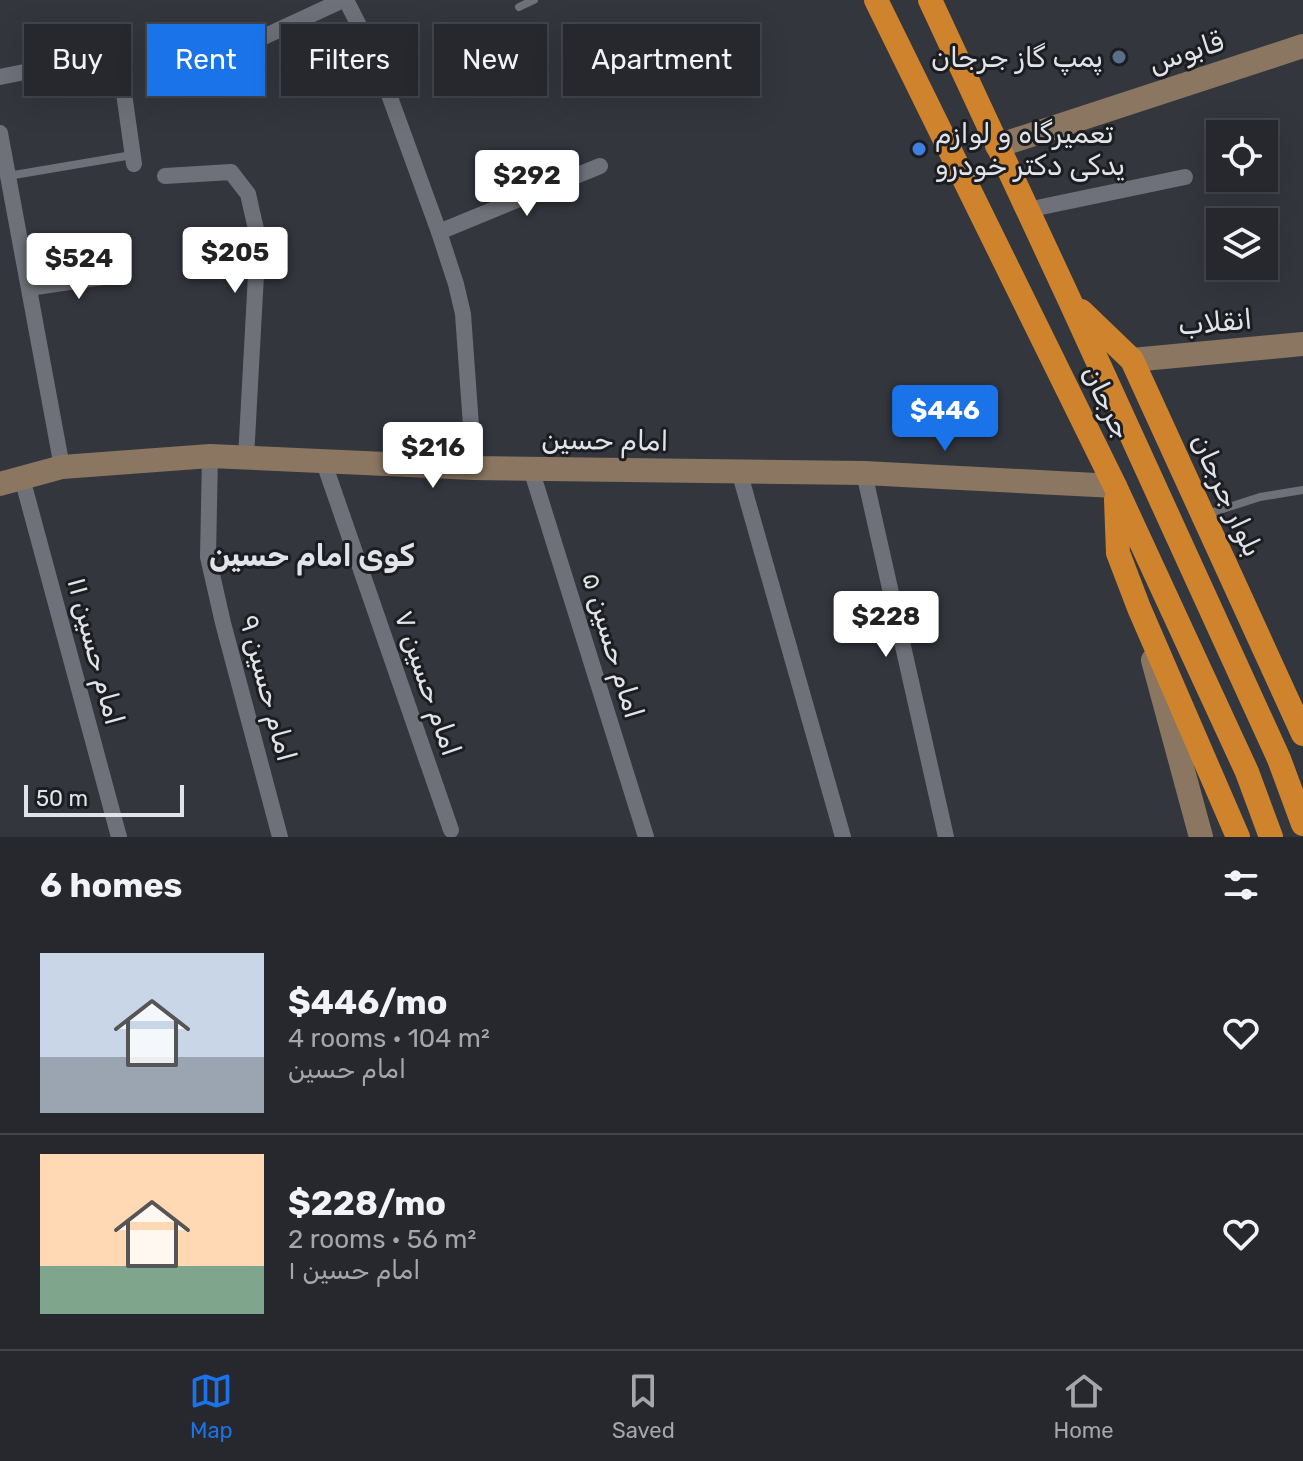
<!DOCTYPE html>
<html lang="en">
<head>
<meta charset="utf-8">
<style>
	body { margin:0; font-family:Rubik,Vazirmatn,sans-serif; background:#32343a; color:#f1f3f6; height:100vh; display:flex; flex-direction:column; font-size:30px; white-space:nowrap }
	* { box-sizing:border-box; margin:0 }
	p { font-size:26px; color:#a4a6aa }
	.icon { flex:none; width:44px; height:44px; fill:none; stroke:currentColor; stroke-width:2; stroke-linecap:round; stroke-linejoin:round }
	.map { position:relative; height:837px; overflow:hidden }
	.sheet { display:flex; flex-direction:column; background:#26282e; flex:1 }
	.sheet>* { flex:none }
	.guide { position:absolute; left:24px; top:24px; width:800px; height:72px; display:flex; gap:16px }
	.fabs { position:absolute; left:1206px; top:120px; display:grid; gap:16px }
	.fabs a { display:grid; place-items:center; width:72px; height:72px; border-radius:0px; background:#26282e; box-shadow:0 8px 32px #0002,0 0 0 2px #42444a; font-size:40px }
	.scale { position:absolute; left:24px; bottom:20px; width:160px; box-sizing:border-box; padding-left:8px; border:4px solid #e2e3e8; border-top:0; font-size:22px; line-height:28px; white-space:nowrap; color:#e2e3e8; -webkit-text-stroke:6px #1c1d21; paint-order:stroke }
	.price { position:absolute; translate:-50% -68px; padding:0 18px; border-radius:8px; background:#fff; color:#222; font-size:26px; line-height:52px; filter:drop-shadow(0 2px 4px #0008) }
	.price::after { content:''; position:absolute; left:50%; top:48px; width:24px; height:18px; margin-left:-12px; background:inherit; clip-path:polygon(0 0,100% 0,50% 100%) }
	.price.current { background:#1a73e8; color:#fff }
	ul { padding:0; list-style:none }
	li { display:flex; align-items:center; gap:24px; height:200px; padding:0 40px }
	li+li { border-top:2px solid #42444a }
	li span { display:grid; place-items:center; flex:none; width:224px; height:160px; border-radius:0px; color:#555 }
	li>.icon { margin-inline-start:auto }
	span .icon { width:96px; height:96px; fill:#fffc; stroke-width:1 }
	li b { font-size:34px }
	h2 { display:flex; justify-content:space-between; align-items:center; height:96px; padding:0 40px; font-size:34px }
	.chip { padding:0 28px; border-radius:0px; background:#26282e; box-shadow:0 8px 32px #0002,0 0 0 2px #42444a; font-size:28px; line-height:72px }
	.chip.current { background:#1a73e8; color:#fff }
	.dock { display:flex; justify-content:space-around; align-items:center; height:112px; border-top:2px solid #42444a; background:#26282e; font-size:22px; color:#a4a6aa }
	.dock a { display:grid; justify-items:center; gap:4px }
	.dock .current { color:#1a73e8 }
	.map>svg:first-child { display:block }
</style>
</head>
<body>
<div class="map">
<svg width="1303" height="837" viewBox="0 0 1303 837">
	<rect width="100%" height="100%" fill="#33363d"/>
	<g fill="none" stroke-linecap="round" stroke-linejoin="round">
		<g stroke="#6e7179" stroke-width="8">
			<polyline points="519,7 534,0"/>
			<polyline points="8,176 132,155"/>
			<polyline points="1204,515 1260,497 1303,490"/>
		</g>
		<g stroke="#6e7179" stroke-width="16">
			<polyline points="346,0 376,59 439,232 456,284 463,314 474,468"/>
			<polyline points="227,54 343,0"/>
			<polyline points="0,77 104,56 115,56 120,65 134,164"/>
			<polyline points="0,133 62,467"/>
			<polyline points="165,176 231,172 248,194 258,238 246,458"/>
			<polyline points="1027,210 1185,177"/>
			<polyline points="439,232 600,166"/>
			<polyline points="29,288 123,274"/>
			<polyline points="210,456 208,557 223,623 280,837"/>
			<polyline points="324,463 451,830"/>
			<polyline points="531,469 646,837"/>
			<polyline points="739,471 843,837"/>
			<polyline points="864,473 946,837"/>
			<polyline points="22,478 119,837"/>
		</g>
		<g stroke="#8b7662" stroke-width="24">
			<polyline points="997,146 1303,46"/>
			<polyline points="1132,360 1303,344"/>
			<polyline points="0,484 62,467 210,456 474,468 864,473 1115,486"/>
			<polyline points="1153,660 1201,837"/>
		</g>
		<g stroke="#ce832c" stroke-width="24">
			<polyline points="876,0 1115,486 1247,772 1271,837"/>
			<polyline points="930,0 1070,301 1279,759 1303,824"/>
			<polyline points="1081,311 1132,360 1303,734"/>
			<polyline points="1116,500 1118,553 1139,608 1238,837"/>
		</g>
	</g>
	<circle fill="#5c6f8a" stroke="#1c1d21" stroke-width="3" cx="1119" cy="57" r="8"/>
	<circle fill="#3f7fe0" stroke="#1c1d21" stroke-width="3" cx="919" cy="149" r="8"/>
	<g text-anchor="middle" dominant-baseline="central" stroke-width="6" stroke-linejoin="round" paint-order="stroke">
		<g font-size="28" fill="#e2e3e8" stroke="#1c1d21">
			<text transform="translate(1186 52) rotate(-18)">قابوس</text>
			<text transform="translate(1215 322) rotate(-5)">انقلاب</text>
			<text transform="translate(1107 402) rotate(64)">جرجان</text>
			<text transform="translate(605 440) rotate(1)">امام حسین</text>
			<text transform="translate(1227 495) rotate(65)">بلوار جرجان</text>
			<text transform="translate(613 645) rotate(73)">امام حسین ۵</text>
			<text transform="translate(96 651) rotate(75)">امام حسین ۱۱</text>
			<text transform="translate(428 683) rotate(71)">امام حسین ۷</text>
			<text transform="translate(268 688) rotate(75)">امام حسین ۹</text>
		</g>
		<g font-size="28" fill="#e2e3e8" stroke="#1c1d21" text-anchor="end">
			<text x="1103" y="57">پمپ گاز جرجان</text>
			<text x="935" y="133" text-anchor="start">تعمیرگاه و لوازم<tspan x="935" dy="32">یدکی دکتر خودرو</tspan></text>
		</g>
		<g font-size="30" font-weight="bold" fill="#e2e3e8" stroke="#1c1d21">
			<text x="312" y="556">کوی امام حسین</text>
		</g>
	</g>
</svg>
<div class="fabs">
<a><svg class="icon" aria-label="locate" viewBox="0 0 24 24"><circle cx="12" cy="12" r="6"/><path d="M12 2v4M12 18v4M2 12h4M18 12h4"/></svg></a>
<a><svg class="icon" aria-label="layers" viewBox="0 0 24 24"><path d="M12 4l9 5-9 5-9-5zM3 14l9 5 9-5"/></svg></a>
</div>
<div class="scale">50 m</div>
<b class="price" style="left:527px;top:218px">$292</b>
<b class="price" style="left:235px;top:295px">$205</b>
<b class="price" style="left:79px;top:301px">$524</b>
<b class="price current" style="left:945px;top:453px">$446</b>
<b class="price" style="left:433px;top:490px">$216</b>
<b class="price" style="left:886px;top:659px">$228</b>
<div class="guide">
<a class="chip">Buy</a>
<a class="chip current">Rent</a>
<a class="chip">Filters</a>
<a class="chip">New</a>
<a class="chip">Apartment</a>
</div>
</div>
<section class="sheet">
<h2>6 homes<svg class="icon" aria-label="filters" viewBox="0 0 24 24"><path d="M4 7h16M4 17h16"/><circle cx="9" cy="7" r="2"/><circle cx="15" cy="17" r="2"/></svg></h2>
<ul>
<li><span style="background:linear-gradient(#c9d6e8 65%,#9aa5b1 0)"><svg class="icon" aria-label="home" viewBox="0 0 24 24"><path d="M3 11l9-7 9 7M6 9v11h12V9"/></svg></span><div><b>$446/mo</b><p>4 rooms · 104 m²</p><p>امام حسین</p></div><svg class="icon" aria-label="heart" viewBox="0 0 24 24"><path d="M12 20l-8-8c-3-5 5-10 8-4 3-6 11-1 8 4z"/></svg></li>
<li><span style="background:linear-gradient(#ffd9b3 70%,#7fa58c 0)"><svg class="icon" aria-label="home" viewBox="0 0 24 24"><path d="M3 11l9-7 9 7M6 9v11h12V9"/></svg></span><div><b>$228/mo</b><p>2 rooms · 56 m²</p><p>امام حسین ۱</p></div><svg class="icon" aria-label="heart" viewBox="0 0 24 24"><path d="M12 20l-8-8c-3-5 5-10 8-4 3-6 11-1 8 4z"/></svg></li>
</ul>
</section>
<nav class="dock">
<a class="current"><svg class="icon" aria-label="map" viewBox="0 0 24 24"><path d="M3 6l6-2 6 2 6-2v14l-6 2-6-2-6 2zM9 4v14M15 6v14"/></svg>Map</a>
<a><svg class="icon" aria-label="saved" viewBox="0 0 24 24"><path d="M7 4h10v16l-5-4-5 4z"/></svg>Saved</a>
<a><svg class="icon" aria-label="home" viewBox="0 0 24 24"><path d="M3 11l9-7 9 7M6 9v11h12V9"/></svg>Home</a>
</nav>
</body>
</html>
